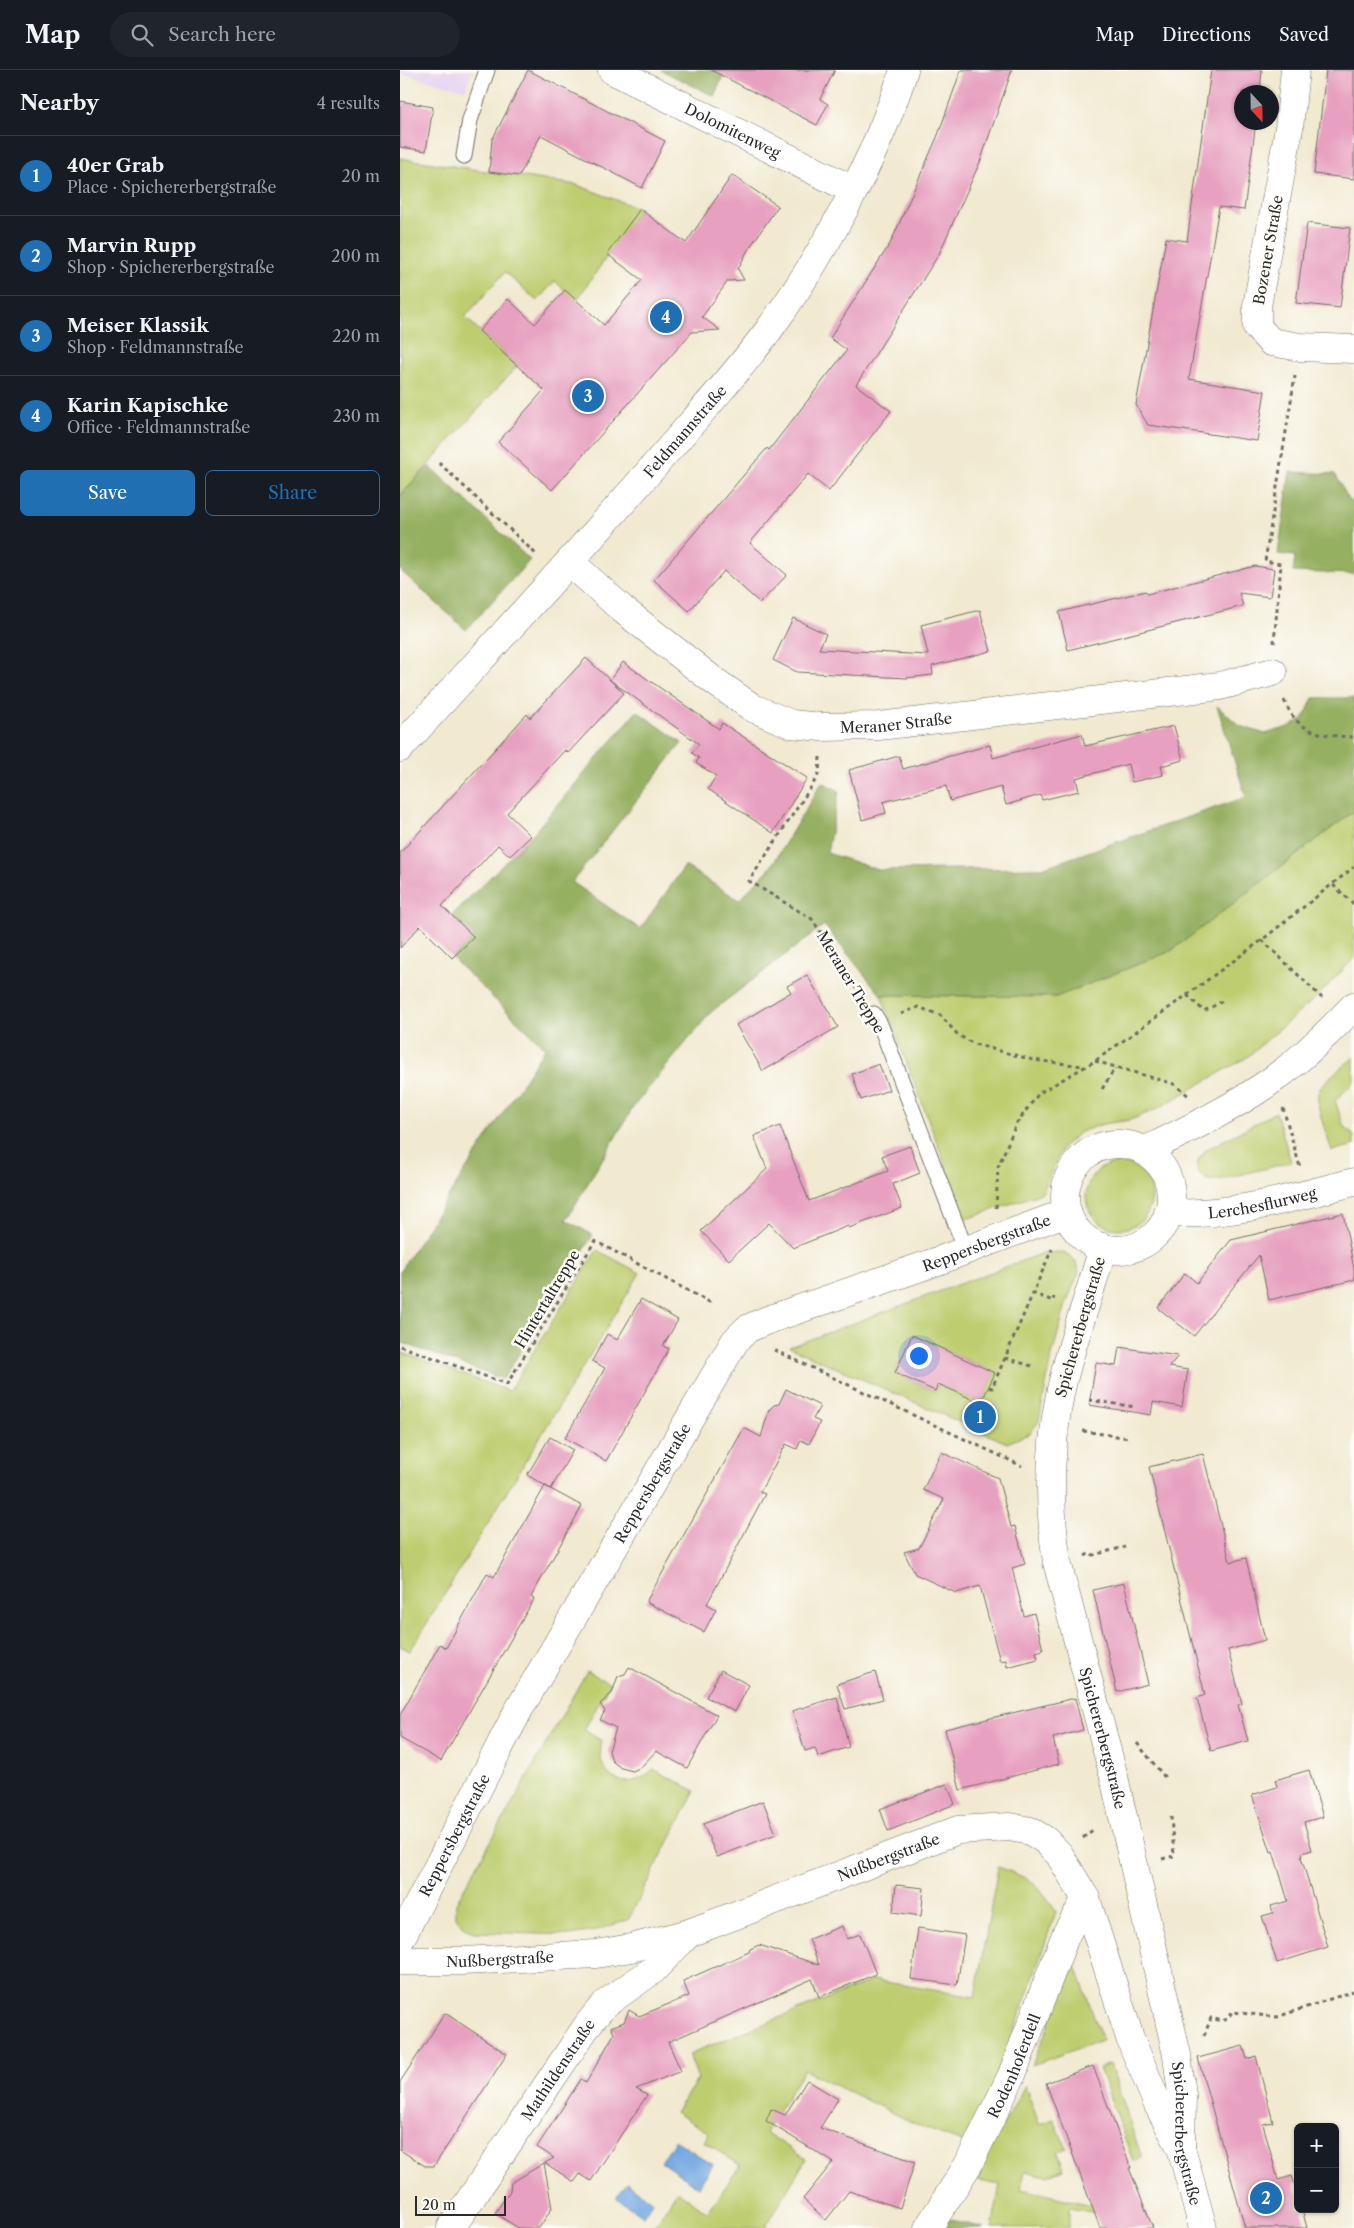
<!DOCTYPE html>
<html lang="en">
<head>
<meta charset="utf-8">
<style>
  body { margin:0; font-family:"Libre Caslon Text",serif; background:#20242c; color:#f1f3f6 }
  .controls { position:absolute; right:15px; bottom:15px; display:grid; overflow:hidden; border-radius:8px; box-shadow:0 1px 4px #0004 }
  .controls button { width:45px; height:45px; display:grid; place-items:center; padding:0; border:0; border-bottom:1px solid #363941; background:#171b24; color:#f1f3f6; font:25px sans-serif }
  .compass { position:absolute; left:834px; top:15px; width:45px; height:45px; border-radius:50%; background:#171b24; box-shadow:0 1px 4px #0004; rotate:158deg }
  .scale { position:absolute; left:15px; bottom:12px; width:91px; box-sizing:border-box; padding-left:5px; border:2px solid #2b2b2b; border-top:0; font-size:14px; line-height:18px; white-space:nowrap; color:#2b2b2b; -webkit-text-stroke:4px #fdfcf7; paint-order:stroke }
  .you { position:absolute; left:518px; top:1285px; width:18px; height:18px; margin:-12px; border:4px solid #fff; border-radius:50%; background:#1a73e8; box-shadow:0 0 0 8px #1a73e833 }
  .badge { display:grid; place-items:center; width:32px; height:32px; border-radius:50%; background:#1f6fb2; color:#fff; font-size:16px; font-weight:700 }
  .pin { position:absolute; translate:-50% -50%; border:2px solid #fff; box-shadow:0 1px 5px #0006 }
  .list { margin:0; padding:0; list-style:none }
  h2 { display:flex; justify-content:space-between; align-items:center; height:65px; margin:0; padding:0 20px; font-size:21px }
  h2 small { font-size:16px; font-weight:400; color:#9ea1a6 }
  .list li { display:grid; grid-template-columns:32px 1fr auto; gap:15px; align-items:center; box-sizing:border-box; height:80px; padding:0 20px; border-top:1px solid #363941 }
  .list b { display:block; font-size:19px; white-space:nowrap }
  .list p { margin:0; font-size:16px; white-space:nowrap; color:#9ea1a6 }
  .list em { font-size:16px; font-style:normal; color:#9ea1a6 }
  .actions { display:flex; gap:10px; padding:15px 20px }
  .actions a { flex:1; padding:11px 0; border:1px solid #1f6fb2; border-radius:8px; text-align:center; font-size:18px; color:#1f6fb2 }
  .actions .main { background:#1f6fb2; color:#fff }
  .icon { flex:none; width:28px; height:28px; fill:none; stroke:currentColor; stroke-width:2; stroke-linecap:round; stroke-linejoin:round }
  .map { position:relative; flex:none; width:954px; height:2158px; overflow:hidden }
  header { display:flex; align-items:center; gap:30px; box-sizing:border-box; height:70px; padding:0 25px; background:#171b24; border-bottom:1px solid #363941 }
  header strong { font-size:24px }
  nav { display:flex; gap:28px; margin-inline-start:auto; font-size:18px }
  .search { width:350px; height:45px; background:#20242c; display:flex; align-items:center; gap:12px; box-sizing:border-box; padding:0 18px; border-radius:28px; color:#9ea1a6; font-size:19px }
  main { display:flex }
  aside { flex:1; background:#171b24 }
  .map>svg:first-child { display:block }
  .built { fill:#e5d3f1 }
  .green { fill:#becd6f; stroke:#747c4d; fill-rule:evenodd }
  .forest { fill:#96b062; stroke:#606e46 }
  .water { fill:#75a9e2; stroke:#506a86 }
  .building { fill:#e7a0c0 }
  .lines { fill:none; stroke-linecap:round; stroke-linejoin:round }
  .service-casing { stroke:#706e65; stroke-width:17 }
  .minor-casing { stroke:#706e65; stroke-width:29 }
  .tertiary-casing { stroke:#706e65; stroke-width:29 }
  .path { stroke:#706e65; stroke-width:3; stroke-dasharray:4 4; stroke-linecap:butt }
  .service { stroke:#fff; stroke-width:15 }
  .minor { stroke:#fff; stroke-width:28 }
  .tertiary { stroke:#fff; stroke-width:28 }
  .labels { text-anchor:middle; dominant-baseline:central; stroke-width:5; stroke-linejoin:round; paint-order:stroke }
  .street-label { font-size:15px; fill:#2b2b2b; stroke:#fdfcf7 }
</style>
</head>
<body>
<header>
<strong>Map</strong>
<div class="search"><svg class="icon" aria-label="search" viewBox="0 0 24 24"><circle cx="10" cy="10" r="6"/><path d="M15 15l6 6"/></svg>Search here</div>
<nav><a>Map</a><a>Directions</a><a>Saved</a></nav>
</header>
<main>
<aside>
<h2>Nearby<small>4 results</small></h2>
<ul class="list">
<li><span class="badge">1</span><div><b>40er Grab</b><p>Place · Spichererbergstraße</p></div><em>20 m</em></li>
<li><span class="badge">2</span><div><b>Marvin Rupp</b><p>Shop · Spichererbergstraße</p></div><em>200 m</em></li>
<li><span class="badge">3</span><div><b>Meiser Klassik</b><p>Shop · Feldmannstraße</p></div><em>220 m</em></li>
<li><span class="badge">4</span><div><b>Karin Kapischke</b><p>Office · Feldmannstraße</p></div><em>230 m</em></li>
</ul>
<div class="actions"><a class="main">Save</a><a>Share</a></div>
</aside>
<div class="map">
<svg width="954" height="2158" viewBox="0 0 954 2158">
  <rect width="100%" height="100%" fill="#fdfcf7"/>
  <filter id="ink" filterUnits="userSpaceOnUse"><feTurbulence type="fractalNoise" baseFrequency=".02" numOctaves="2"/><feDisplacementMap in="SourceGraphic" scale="10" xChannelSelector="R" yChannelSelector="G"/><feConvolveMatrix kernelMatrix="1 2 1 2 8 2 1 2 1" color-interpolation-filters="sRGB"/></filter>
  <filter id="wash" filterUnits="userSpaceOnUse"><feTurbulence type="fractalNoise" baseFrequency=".0096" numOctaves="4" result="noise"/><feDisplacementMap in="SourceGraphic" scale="20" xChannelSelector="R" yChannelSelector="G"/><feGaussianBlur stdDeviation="1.12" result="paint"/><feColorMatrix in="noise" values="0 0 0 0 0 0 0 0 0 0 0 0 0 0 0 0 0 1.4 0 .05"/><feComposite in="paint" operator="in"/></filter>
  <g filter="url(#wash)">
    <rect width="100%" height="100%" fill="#f1e9d0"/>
    <path class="built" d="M0,0H73L65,20L0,3Z"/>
    <g class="green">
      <path d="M0,88L177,115L240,139L176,231L155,211L137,231L105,202L65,247L117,296L0,426Z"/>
      <path d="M954,741V888L919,925L846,988L755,1040L730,1050L703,1054L680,1062L662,1078L642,1123L566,1149L481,925L656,927L771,881Z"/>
      <path d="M954,987V1012L935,1031L943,1054L954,1066V1075L932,1081C928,1068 915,1036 918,1023C921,1012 945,995 954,987Z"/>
      <path d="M876,1042L891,1092L819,1110H806L797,1101L798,1090L806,1080Z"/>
      <circle cx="719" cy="1126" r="33"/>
      <path d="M197,1180L240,1203L10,1581L0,1576V1282L109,1321Z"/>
      <path d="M658,1182L670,1185L676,1193L679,1202L666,1234L651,1289L639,1351L629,1364L607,1373L389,1277L643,1183ZM512,1265L595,1303L581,1333L538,1314L535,1321L495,1303Z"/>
      <path d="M187,1601L210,1613L184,1660L202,1671C193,1707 228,1726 253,1699L295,1721L228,1850L191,1862L168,1865L74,1862L64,1858L56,1847V1833Z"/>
      <path d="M598,1797C629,1808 639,1813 656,1842L600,2001L565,2073L522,2057L404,2000L365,2062L406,2089L365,2158H253L277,2121L308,2143L340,2095L304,2072L309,2063L275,2042L298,2009L289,1984L473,1910L575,1927Z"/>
      <path d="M675,1893L702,1970L632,1995Z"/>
      <path d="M710,1994L742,2088L733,2091L699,1998Z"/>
      <path d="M625,2015L639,2054L654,2049L666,2078L658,2082L664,2099L647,2106L625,2101L621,2119L718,2141L717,2147L669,2138V2158H592L600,2115L574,2110Z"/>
    </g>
    <g class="forest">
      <path d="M261,0H326L314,26Z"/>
      <path d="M29,396L130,490L66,560L0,500V426Z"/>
      <path d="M890,402L935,404L949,430L954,433V504L893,502L895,486L878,484Z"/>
      <path d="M913,628H954V741L771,881L656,927L481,925L424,855L311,942L234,1036L166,1150L193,1165L103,1309L0,1272V1201L145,978L52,888L73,867L52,845L131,766L237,641L282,673L172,812L240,859L285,796L339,830L371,797L422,712L439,721L427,783L479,800L642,798L846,727L817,636L840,656L865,664L889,657L904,648Z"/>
      <path d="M547,2149L584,2158H540Z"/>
    </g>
    <g class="water">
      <path d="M275,2070L313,2095L298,2117L261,2092Z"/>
      <path d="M227,2113L253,2131L243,2146L216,2128Z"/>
    </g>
    <g id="blocks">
      <g class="building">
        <path d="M128,0L265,71L242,118L141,65L119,106L89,102L92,70Z"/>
        <path d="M311,0H435L420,29L428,34L417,55Z"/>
        <path d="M561,0H612L580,92L539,184L456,315L491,341L429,421L408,404L350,473L387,505L360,533L324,501L289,541L254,510L367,378L369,380L447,280L430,268L491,172L538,65Z"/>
        <path d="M811,0H862L860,22H842V52H856L844,140L819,137L789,309L865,321L857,371L748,355L736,335L766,168L787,171Z"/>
        <path d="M926,0H954V109L914,104Z"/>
        <path d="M0,31L33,37L26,81L0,77Z"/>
        <path d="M332,105L378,136L348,180L338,199L344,210L328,211L302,247L320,260L292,262L152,420L98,372L144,320L79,261L108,229L135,254L165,220L204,255L242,210L207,184L240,139L286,173Z"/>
        <path d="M907,153L950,158L940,238L896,233Z"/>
        <path d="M855,496L874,499L870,527L839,523L843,536L668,580L659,542L746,521L747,524Z"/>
        <path d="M580,540L591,581L532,596L533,605L506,608L397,602L373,590L393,548L426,564L419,579L528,585L521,555Z"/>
        <path d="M186,588L224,623L168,683L165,680L107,743L131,766L110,786L98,775L42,836L74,867L52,888L20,856L0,878V783L127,644L130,648Z"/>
        <path d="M223,592L319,659L322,653L407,708L373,763L308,719L316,706L296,693L299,688L292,683L299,674L210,610Z"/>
        <path d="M774,656L783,690L761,696L763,705L732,712L728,694L676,708L679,721L642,730L640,725L606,735L601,717L550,731L546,716L483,732L486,743L462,750L449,700L499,686L503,699L590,675L593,688L682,664L685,676Z"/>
        <path d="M407,905L438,957L363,1001L336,955L391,922L387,916Z"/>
        <path d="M479,994L489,1020L461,1030L452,1004Z"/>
        <path d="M380,1056L409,1131L488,1101L482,1086L510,1076L520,1103L493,1114L502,1138L449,1158L448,1156L393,1178L369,1153L329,1190L301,1161L367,1099L354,1066Z"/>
        <path d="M943,1143L954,1199V1210L869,1230L859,1185L794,1266L758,1238L785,1203L797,1213L831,1170Z"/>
        <path d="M241,1229L278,1250L263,1276L269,1279L206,1391L165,1368L205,1298L192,1291L207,1264L217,1270Z"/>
        <path d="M512,1265L595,1303L581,1333L538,1314L535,1321L495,1303Z"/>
        <path d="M719,1277L778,1286L769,1297L788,1300L782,1337L753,1332L751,1345L689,1335L696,1293L716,1296Z"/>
        <path d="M386,1319L420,1336L413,1349L420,1352L409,1374L401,1370L397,1379L386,1374L360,1422L365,1424L307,1534L316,1539L304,1562L246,1532L344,1358L361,1367L369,1340L374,1335L379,1334Z"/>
        <path d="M150,1367L173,1380L151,1419L127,1405Z"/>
        <path d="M541,1382L598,1408L611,1457L615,1456L625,1494L612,1498L624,1546L634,1543L643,1580L636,1582L638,1589L607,1597L606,1590L600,1591L580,1516L556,1523L515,1504L504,1482L519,1478L544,1429L523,1420Z"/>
        <path d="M803,1384L830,1492L846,1488L865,1570L828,1580L842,1634L838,1635L848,1671L811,1681L797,1628L805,1625L749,1397Z"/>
        <path d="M145,1416L182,1436L131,1527L134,1529L41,1691L0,1668V1645L40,1574L46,1578L87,1503L94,1507Z"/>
        <path d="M724,1513L748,1614L717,1622L693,1520Z"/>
        <path d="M229,1597L317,1645L287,1698L256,1681L241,1697L233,1701L221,1698L212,1691L209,1681L216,1658L200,1650L205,1641L200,1634L212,1623L218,1606L225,1604Z"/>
        <path d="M321,1600L349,1615L335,1642L306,1627Z"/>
        <path d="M475,1602L483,1629L445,1639L437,1614Z"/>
        <path d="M437,1627L449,1677L418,1687L415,1678L405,1681L392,1641Z"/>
        <path d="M675,1628L683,1660L653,1668L659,1694L560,1720L545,1659Z"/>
        <path d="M909,1700L923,1747L904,1752L912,1780L902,1783L903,1786L901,1787L928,1877L877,1893L862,1846L873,1843L871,1836L888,1831L873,1781L871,1782L852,1725L877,1717L875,1710Z"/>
        <path d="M547,1714L555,1734L488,1761L480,1739Z"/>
        <path d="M363,1731L376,1764L317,1787L303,1754Z"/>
        <path d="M496,1815L524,1818L521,1846L493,1842Z"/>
        <path d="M442,1856L447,1869L460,1864L476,1904L419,1927L412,1909L268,1972L281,2001L236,2019L247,2025L191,2111L180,2104L174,2112L145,2093L154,2088L137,2077L181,2009L186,2013L214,1964L211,1957L224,1952L229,1940L239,1946L289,1926L283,1911L349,1882L350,1879L359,1875L419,1895L409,1869Z"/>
        <path d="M518,1858L565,1865L557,1915L511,1909Z"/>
        <path d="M45,1943L107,1984L34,2096H25L0,2080V2012Z"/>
        <path d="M843,1976L847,1989L856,1986L873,2052L863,2054L878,2110L892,2106L898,2125V2139H902L907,2158H845L798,1988Z"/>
        <path d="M693,1996L731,2098H729L753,2158H700L646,2013Z"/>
        <path d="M407,2010L438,2029L420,2058L515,2092L500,2138L449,2121L426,2150L403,2129L433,2092L366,2051L371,2039L385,2045Z"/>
        <path d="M144,2093L152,2138L139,2158H118L95,2143L110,2121L111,2113Z"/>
      </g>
    </g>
  </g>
  <g filter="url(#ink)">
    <use href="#blocks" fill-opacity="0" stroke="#706e65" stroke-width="1"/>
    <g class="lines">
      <g class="service-casing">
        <g id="service">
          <path d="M64,86L70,50L87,0"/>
          <path d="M474,944L480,954L566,1181"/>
        </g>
      </g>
      <g class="minor-casing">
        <g id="minor">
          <path id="s1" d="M212,0L453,120"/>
          <path d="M895,0L889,58L857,236V257L871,272L900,277L954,279"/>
          <path id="s2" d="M170,492L222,539L314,611L353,638L391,654L421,657L479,656L820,616L873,602"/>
          <path id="s3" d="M703,1177C690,1226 670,1275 660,1324C649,1380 648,1435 657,1492L714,1707L777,1985L782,2025L781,2078L803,2158"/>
          <path id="s4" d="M0,1870L118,1641L335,1271L347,1259L365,1251L538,1191L667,1142"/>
          <path id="s5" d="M0,1891H62L196,1884L231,1878L289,1863L558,1760L610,1757L630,1761L645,1770L659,1784L686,1829L730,1968L758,2035L781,2078"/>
          <path id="s6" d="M51,2158L189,1953L205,1934L253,1900L288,1864"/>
          <path id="s7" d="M528,2158L568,2095L611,2007L666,1864L686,1829"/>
        </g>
      </g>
      <g class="tertiary-casing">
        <g id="tertiary">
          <path id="s8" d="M0,678C85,584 172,491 255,395C293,351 333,308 368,261C424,184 475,91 504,0"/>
          <circle cx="718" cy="1127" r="53"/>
          <path d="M744,1081C789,1059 835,1037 875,1008C904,987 930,961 954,936"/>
          <path id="s9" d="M768,1143C831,1147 894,1127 954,1112"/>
        </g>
      </g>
      <g class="path">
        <path d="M39,393L137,485"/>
        <path d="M874,573L881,494L865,491L895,306"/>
        <path d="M884,630C898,664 920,665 954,667"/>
        <path d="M420,687L419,703L413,714L349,811L412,849L461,925"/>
        <path d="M933,815L954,834"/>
        <path d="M862,870L922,928"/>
        <path d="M787,925L804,941L823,931"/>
        <path d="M501,944L518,937L540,945L558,965L574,974L633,990L683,996"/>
        <path d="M695,991L774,1014L789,1026"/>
        <path d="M702,1019L715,998"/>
        <path d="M883,1038L900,1097"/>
        <path d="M596,1138L598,1097L616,1054L639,1023L695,991L787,925L862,870L954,797"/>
        <path d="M632,1223L653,1231L654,1227"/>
        <path d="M0,1276L107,1314L195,1171L313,1234"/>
        <path d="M374,1280L622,1396"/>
        <path d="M605,1288L635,1297"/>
        <path d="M589,1317L592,1318L652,1179"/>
        <path d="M689,1330L736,1337"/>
        <path d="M683,1361L729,1368"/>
        <path d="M685,1486L690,1483L693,1485L725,1477"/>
        <path d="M737,1673L767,1710"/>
        <path d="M683,1768L695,1758"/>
        <path d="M762,1789L774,1786L771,1747"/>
        <path d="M804,1966L811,1948L822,1951L827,1949L832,1942L877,1947L954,1921"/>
      </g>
      <use href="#service" class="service"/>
      <use href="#minor" class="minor"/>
      <use href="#tertiary" class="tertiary"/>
    </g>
  </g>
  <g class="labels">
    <g class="street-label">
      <text stroke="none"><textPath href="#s1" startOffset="135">Dolomitenweg</textPath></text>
      <text transform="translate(868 180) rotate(-80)">Bozener Straße</text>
      <text stroke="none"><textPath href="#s8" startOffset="426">Feldmannstraße</textPath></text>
      <text stroke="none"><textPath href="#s2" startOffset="381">Meraner Straße</textPath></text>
      <text transform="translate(451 912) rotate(59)">Meraner Treppe</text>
      <text stroke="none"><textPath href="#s9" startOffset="95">Lerchesflurweg</textPath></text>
      <text stroke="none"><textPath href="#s4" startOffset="958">Reppersbergstraße</textPath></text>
      <text transform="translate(147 1229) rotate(-59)">Hintertaltreppe</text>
      <text transform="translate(680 1257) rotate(-74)">Spichererbergstraße</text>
      <text stroke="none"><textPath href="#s4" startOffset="522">Reppersbergstraße</textPath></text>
      <text stroke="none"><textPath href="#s3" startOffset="504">Spichererbergstraße</textPath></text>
      <text stroke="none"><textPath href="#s4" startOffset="118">Reppersbergstraße</textPath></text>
      <text stroke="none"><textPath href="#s5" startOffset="505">Nußbergstraße</textPath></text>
      <text stroke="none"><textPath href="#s5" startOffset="100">Nußbergstraße</textPath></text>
      <text stroke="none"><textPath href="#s7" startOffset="184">Rodenhoferdell</textPath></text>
      <text stroke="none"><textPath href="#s6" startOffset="191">Mathildenstraße</textPath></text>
      <text stroke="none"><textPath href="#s3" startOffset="909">Spichererbergstraße</textPath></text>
    </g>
  </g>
</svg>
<div class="controls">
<button>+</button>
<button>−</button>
</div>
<svg class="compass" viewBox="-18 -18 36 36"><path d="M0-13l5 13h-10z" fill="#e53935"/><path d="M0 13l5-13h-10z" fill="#9ea1a6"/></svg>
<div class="scale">20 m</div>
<div class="you"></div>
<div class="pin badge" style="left:580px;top:1347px">1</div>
<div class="pin badge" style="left:866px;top:2128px">2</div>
<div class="pin badge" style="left:188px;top:326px">3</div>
<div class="pin badge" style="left:266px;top:247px">4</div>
</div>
</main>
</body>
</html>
